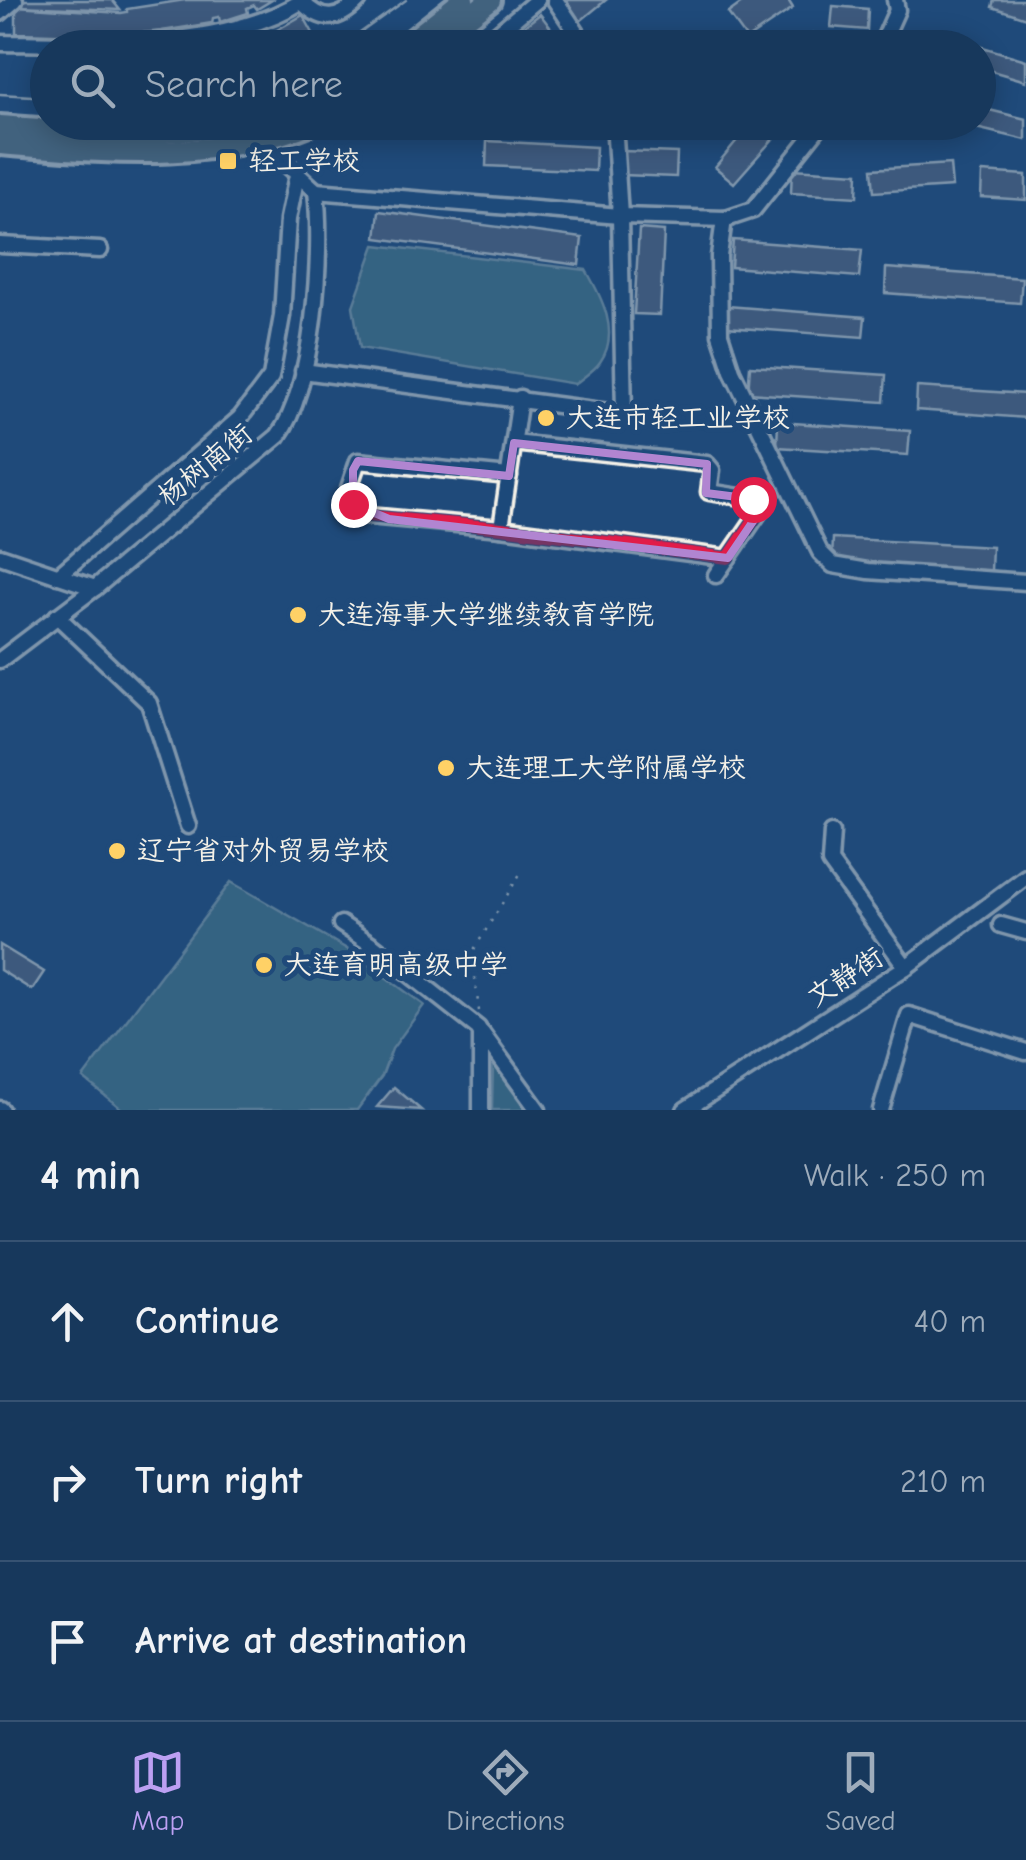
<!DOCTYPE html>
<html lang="en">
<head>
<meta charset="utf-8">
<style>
  body { margin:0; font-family:"Comic Neue","LXGW WenKai TC",sans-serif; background:#244365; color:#f1f3f6 }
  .stop { position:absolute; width:30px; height:30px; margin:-22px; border:8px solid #e11d48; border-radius:50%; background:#fff }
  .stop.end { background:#e11d48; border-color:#fff; box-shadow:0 2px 10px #0008 }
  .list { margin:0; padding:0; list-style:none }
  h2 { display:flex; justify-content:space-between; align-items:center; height:130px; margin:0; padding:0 40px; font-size:42px }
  h2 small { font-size:32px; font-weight:400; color:#9eacbb }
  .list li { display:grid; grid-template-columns:65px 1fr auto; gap:30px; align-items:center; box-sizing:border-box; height:160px; padding:0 40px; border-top:2px solid #365272 }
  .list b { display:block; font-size:38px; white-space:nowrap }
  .list em { font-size:32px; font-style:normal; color:#9eacbb }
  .icon { flex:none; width:55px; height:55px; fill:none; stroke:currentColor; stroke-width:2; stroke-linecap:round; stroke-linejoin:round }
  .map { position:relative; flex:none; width:1026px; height:1110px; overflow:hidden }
  .search { position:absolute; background:#17385c; box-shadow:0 5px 25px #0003; left:30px; right:30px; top:30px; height:110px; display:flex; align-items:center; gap:25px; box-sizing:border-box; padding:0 35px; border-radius:55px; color:#9eacbb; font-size:38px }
  .sheet { height:610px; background:#17385c }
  nav { display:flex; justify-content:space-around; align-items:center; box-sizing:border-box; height:140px; border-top:2px solid #365272; background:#17385c; font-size:28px; color:#9eacbb }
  nav a { display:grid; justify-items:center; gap:5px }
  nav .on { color:#bca0f2 }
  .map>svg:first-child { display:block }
  .green { fill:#4f808c; stroke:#a2b8ba; stroke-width:2.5 }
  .building { fill:#626c82; stroke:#f4f1e8; stroke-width:2.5 }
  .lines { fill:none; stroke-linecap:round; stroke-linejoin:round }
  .minor-casing { stroke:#f4f1e8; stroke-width:21 }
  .highway-casing { stroke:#f4f1e8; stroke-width:28 }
  .path { stroke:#f4f1e8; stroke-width:2.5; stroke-dasharray:2.5 8; stroke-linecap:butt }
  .minor { stroke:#1f4a7a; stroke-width:14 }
  .highway { stroke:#6c7e84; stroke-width:20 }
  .tram { stroke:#f4f1e8; stroke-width:2.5 }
  .route { stroke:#e11d48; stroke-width:12 }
  .marked { fill:none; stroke:#b185d1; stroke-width:8; stroke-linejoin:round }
  .poi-dot { fill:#ffd166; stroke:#1f4a7a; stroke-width:4 }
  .labels { text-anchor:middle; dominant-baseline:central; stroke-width:10; stroke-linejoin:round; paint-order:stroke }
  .poi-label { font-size:28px; fill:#f4f1e8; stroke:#1f4a7a; text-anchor:start }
  .street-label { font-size:28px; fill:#f4f1e8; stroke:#1f4a7a }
</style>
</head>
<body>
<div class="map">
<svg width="1026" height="1110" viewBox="0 0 1026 1110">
  <rect width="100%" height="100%" fill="#1f4a7a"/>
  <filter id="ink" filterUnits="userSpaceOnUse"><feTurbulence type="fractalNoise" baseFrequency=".01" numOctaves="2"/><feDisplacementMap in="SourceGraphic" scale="20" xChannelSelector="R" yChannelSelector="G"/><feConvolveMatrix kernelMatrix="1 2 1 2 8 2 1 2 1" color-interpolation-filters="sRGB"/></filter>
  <g filter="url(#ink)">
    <g class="green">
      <path d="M375,245L586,270C601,296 621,333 600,362C595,370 583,377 575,384L360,348L353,306Z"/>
      <path d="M231,882L347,949L424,1005L392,1049L382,1076L357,1110H123L83,1078Z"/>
      <path d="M493,1063H497L534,1110H492Z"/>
    </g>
    <g class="building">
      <path d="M22,0H112L120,10L16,6Z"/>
      <path d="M185,0H272L257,9L254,5L247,8L248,13L220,22L219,17L213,18L212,23L131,36L129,32H121V36L16,33V6L121,13L127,12V9Z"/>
      <path d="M563,0H606L578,23Z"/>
      <path d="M746,0H788L793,8L747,39L728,13Z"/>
      <path d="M994,0H1026V18L992,7Z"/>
      <path d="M833,6L868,9L867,30L831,27Z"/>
      <path d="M540,14L557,36L542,48H496Z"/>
      <path d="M303,15L314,35L290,48H277L270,34Z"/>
      <path d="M813,33L825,48H789Z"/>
      <path d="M892,38L946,41V48H891Z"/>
      <path d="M976,45L1026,60V81L978,67V48Z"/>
      <path d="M981,108L1026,119V140L976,128Z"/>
      <path d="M752,122H788L734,183L715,167Z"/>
      <path d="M487,141L596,147L595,171L486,166Z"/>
      <path d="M623,151L677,153L676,177L622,175Z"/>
      <path d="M950,164L952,187L874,192L872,169Z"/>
      <path d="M792,169L858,173L857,197L791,193Z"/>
      <path d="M982,172L1026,175V200L981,197Z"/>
      <path d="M379,211L582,238L579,265L376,238Z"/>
      <path d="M639,229L664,231L660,315L634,314Z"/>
      <path d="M733,240L862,250L859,277L731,267Z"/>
      <path d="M886,268L1022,278L1020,303L885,293Z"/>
      <path d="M727,306L865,317L863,337L726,327Z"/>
      <path d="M750,366L886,375L884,402L748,393Z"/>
      <path d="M917,387L1026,394V418L916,410Z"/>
      <path d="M778,422L910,431L908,455L777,447Z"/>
      <path d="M833,538L992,547L991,571L832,561Z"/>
      <path d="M0,945L44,972L32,990L0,970Z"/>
      <path d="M394,1087L421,1110L377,1107Z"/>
    </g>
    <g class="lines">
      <g class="minor-casing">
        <g id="minor">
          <path d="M555,0L587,48"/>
          <path d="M302,2C322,23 339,21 359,0"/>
          <path d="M0,13L15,0"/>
          <path d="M0,43C92,44 224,51 304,0"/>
          <path d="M480,48L537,0"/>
          <path d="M880,48L897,10L895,0"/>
          <path d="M316,191L620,216L726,219L753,210L823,122"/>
          <path d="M724,219L719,256L720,334L732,371L820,552L833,565L868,571L1026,582"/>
          <path d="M0,245L100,250"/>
          <path d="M303,371L624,414L620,216L614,122"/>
          <path d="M514,443L707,464L712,470L709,492L753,499L762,508L716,575"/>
          <path d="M509,476L358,461L349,488L353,504L368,516L501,528L728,558"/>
          <path d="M501,528L520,398"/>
          <path d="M0,556L95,588"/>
          <path d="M58,576L240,418L271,377L282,316L288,219L296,180"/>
          <path d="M57,616L149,703L188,826"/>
          <path d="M0,660L95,588L278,436C314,387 323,252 316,191L260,140"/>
          <path d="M832,832L830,862L906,967"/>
          <path d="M341,924L374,946L478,1028L481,1033V1110"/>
          <path d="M1001,925L1026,932"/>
          <path d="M482,1033L538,1110"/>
          <path d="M0,1109L1,1110"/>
          <path d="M685,1110L906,967L1026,877"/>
          <path d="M881,1110L909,1015L1026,1052"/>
        </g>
      </g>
      <g class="highway-casing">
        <g id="highway">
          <path d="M403,48L463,0"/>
          <path d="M429,48L490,0"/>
          <path d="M0,126C81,132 161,140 241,122"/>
          <path d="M0,144C106,152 213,164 314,122"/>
        </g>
      </g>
      <path class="path" d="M479,1011L472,953L523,869"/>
      <use href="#minor" class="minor"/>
      <use href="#highway" class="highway"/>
      <g class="tram">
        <path d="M339,48L406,0"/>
        <path d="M0,94L48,97"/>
      </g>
    </g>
  </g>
  <g class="lines" filter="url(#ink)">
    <path class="route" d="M353,504L368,516L501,528L728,558L762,508L753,499"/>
  </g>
  <path d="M0 0H1026V1110H0ZM514,443L707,464L706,493L753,499L762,508L728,558L389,519L353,504V470L358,461L509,476Z" fill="#1f4a7a" fill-opacity=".55" fill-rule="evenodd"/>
  <path class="marked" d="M514,443L707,464L706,493L753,499L762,508L728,558L389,519L353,504V470L358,461L509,476Z"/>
  <g class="poi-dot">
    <rect x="218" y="151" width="20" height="20" rx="5"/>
    <circle cx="546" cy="418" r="10"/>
    <circle cx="298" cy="615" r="10"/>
    <circle cx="446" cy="768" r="10"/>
    <circle cx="117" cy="851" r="10"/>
    <circle cx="264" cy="965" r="10"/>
  </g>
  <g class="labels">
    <g class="poi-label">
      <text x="248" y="161">轻工学校</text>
      <text x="566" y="418">大连市轻工业学校</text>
      <text x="318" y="615">大连海事大学继续教育学院</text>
      <text x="466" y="768">大连理工大学附属学校</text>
      <text x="137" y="851">辽宁省对外贸易学校</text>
      <text x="284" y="965">大连育明高级中学</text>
    </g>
    <g class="street-label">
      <text transform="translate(205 465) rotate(-39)">杨树南街</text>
      <text transform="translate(845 977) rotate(-33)">文静街</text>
    </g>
  </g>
</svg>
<div class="stop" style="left:753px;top:499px"></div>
<div class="stop end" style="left:353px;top:504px"></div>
<div class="search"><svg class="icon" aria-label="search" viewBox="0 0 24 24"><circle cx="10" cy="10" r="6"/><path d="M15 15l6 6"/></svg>Search here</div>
</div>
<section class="sheet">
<h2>4 min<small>Walk · 250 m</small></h2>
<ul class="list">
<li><svg class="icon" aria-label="ahead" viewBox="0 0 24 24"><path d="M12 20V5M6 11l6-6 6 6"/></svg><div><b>Continue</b></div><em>40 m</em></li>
<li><svg class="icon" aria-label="right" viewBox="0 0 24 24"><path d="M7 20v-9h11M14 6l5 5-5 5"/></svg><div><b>Turn right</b></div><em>210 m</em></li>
<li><svg class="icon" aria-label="arrive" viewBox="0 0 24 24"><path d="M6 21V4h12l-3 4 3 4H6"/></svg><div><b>Arrive at destination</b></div></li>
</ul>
</section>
<nav>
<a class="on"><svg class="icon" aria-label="map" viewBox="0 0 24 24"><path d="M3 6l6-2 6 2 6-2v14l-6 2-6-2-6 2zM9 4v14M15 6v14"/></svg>Map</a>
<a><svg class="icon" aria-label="directions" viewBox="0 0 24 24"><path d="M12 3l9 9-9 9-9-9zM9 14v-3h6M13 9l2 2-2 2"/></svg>Directions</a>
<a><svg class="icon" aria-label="saved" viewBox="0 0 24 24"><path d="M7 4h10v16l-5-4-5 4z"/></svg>Saved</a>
</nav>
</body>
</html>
